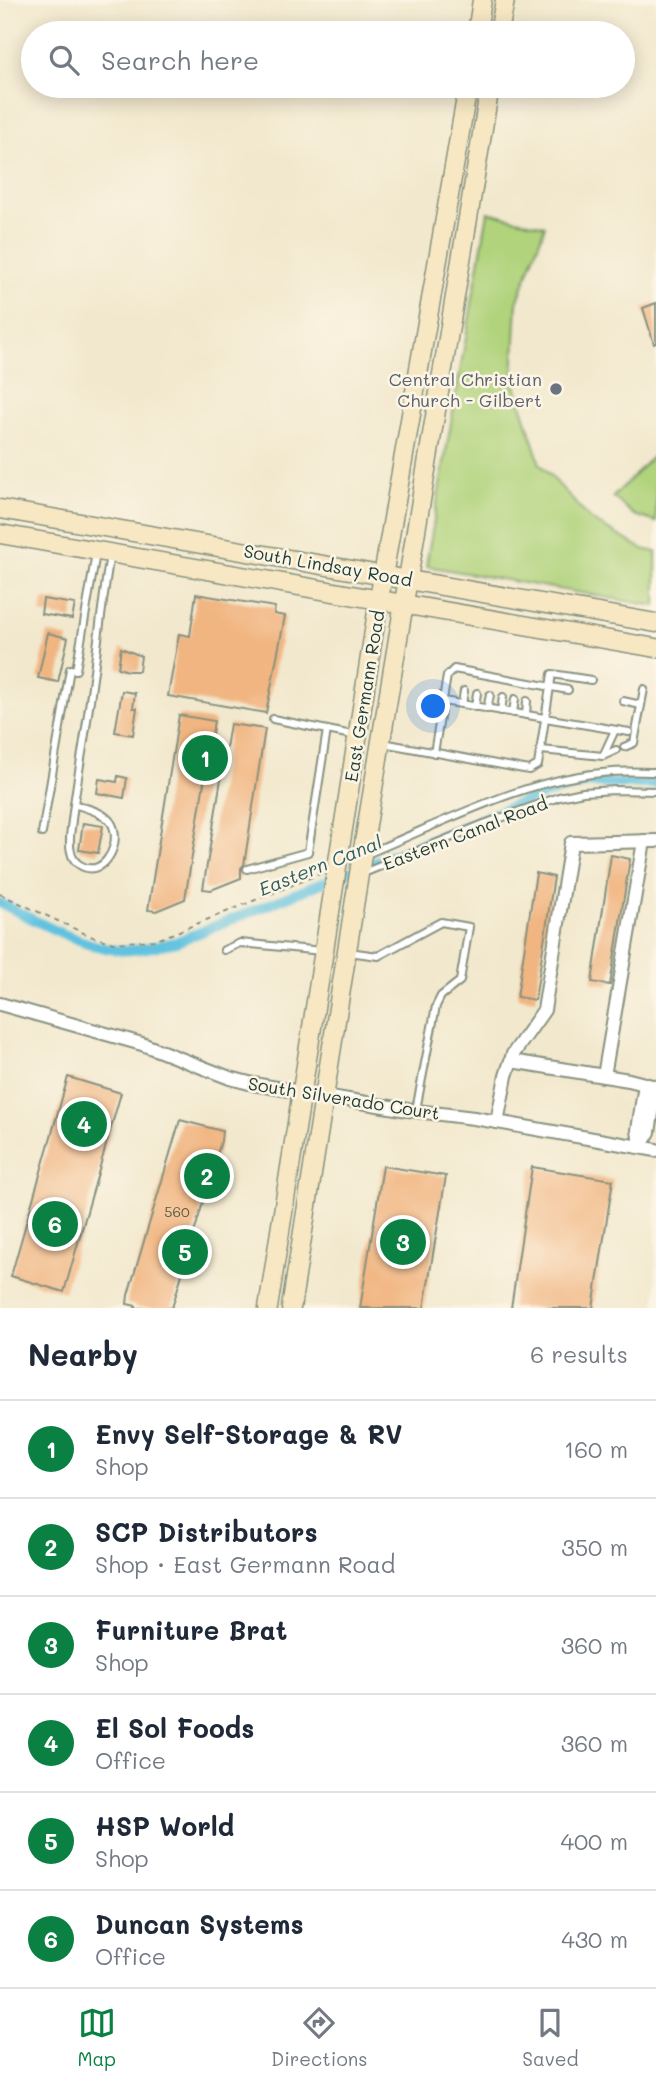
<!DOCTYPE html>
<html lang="en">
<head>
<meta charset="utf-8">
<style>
  body { margin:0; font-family:Mali,sans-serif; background:#f6f6f7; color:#1f2937 }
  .you { position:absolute; left:434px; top:707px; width:24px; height:24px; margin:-18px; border:5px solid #fff; border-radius:50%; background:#1a73e8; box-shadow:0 0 0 10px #1a73e833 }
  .badge { display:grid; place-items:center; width:46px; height:46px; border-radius:50%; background:#0b8043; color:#fff; font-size:23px; font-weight:700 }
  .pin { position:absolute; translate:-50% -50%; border:4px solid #fff; box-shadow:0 2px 7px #0006 }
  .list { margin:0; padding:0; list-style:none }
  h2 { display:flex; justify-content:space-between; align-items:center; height:91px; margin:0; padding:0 28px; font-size:30px }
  h2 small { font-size:23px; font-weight:400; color:#747a83 }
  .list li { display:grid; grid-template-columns:46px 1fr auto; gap:21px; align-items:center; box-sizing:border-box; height:98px; padding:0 28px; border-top:2px solid #e0e1e3 }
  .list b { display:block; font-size:26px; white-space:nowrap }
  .list p { margin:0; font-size:23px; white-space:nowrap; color:#747a83 }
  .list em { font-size:23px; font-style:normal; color:#747a83 }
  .icon { flex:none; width:38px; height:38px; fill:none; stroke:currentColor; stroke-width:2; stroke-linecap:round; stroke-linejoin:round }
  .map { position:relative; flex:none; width:656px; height:1308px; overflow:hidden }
  .search { position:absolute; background:#fff; box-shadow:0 4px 18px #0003; left:21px; right:21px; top:21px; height:77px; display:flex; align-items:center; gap:18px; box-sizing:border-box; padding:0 24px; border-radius:38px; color:#747a83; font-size:26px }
  .sheet { height:679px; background:#fff }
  nav { display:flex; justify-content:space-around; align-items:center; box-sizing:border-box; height:98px; border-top:2px solid #e0e1e3; background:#fff; font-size:19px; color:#747a83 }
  nav a { display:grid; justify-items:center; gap:4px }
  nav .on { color:#0b8043 }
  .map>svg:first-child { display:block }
  .green { fill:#b0d37c; stroke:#688858; stroke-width:2 }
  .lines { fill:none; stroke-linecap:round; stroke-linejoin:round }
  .canal { stroke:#61c2df; stroke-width:10 }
  .building { fill:#f1b581 }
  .service-casing { stroke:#889280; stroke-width:10 }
  .minor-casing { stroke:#889280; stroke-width:16 }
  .secondary-casing { stroke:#889280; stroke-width:21 }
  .path { stroke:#889280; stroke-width:2; stroke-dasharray:5 5; stroke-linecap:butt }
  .service { stroke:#fff; stroke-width:6 }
  .minor { stroke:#fff; stroke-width:12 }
  .secondary { stroke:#f7e8c3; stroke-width:18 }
  .worship-dot { fill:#6b7280; stroke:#fcf5e5; stroke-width:2.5 }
  .labels { text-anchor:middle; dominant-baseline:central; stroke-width:5; stroke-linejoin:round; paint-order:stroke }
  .number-label { font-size:14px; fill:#545b47 }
  .worship-label { font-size:18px; fill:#5b616d; stroke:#fcf5e5; text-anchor:end }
  .street-label { font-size:18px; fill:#1f3d34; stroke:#fcf5e5 }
  .water-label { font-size:19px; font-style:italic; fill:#305e5f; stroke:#fcf5e5 }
</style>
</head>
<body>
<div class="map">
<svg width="656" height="1308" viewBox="0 0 656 1308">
  <rect width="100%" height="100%" fill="#fcf5e5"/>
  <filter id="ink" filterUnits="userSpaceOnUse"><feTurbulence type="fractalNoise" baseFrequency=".0143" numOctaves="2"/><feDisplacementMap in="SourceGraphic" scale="14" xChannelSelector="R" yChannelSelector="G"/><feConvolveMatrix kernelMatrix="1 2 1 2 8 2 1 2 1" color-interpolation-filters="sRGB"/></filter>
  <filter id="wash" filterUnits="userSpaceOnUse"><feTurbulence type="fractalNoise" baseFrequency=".00686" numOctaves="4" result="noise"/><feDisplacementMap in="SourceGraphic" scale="28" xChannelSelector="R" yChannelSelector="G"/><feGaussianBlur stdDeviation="1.57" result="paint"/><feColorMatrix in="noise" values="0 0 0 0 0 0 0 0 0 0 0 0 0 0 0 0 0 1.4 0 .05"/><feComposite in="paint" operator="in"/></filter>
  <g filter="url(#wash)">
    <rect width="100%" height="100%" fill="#f2e8cd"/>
    <g class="green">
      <path d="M488,212L545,226L517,303L513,378L540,464L591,520L643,549L656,552V606L426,566Z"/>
      <path d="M656,453V522L634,515L613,497Z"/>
    </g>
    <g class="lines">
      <path class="canal" d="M0,903C37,921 76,944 116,950C135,952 157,946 176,942L535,797L588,783L656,784"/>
    </g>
    <g id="blocks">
      <g class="building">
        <path d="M656,303V343L654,344L643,308Z"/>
        <path d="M196,594L275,607L274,614L285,616L266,713L168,696L179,634L190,636Z"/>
        <path d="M43,599L75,604L72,619L41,614Z"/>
        <path d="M48,633L68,638L58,682L38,678Z"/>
        <path d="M121,648L141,656L139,671H128L118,668Z"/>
        <path d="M122,691L135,693L133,708H137L133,735L115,732Z"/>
        <path d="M179,715L214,721L185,899L156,911L148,910Z"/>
        <path d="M230,724L265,729L244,865L241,868V878L211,890L203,889Z"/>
        <path d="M118,776L127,778L124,798L97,793L99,779L117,782Z"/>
        <path d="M83,823L103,826L98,853L79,850Z"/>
        <path d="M611,855L630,859L610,985L592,982Z"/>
        <path d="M536,873L554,877L535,1000L517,997Z"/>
        <path d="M68,1077L121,1093L64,1292L11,1276Z"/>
        <path d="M180,1120L222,1131L221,1141L172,1308H135L136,1306L127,1304L128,1295Z"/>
        <path d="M383,1166L446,1176L424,1308H360Z"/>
        <path d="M532,1167L613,1180L593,1308H511Z"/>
      </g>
    </g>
  </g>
  <g filter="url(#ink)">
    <use href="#blocks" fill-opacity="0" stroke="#889280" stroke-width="2"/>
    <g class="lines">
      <g class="service-casing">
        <g id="service">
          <path d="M443,701L629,732"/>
          <path d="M623,701L641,705"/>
          <path d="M462,704L464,691"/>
          <path d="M475,707L477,693"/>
          <path d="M487,709L490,695"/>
          <path d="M501,711L503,697"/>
          <path d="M513,713L515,699"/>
          <path d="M526,715L527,701"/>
          <path d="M273,719L357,736"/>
          <path d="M383,743L529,770L538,765L552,674L591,680"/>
          <path d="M624,747L634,743L644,689"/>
          <path d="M541,750L603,756L616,750"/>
          <path d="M434,753L447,676L454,669L568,690"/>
          <path d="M603,756L615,730"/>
          <path d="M74,804C85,808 100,811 108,819C122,832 113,863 95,868C84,870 73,863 71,852C68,842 71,830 72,820C76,785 83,750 88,714C96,661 101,608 110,555"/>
          <path d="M42,833L70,669L76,670L96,553"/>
          <path d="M364,855C443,823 526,777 613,772C627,771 642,772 656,772"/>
          <path d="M247,869L308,852L327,730"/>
          <path d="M361,874L484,824L559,797L583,792L615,790L656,791"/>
          <path d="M224,950L240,943L322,951"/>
          <path d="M349,952L378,956L441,922L469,927L460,981L441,996L436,1006L416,1110"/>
        </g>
      </g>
      <g class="minor-casing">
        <g id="minor">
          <path d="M0,1004L142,1044L230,1078L253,1084L408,1110L474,1118L656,1150"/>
          <path d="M511,1061L629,1080L656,1087"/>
          <path d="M604,1076L644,841"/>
          <path d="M497,1122L506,1076L513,1054L544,1010L571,843L656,841"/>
          <path d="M640,1146L638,1130L645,1084"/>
          <path d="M640,1146L649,1132L656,1089"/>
        </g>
      </g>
      <g class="secondary-casing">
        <g id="secondary">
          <path d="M477,33L482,0"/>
          <path d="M499,33L505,0"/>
          <path d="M0,509L656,623"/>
          <path d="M0,534L656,648"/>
          <path d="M268,1308L379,599L468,86"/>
          <path d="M291,1308L362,855L490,86"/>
        </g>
      </g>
      <path class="path" d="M0,894L90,936L113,943L157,940L322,873"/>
      <use href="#service" class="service"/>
      <use href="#minor" class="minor"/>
      <use href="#secondary" class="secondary"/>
    </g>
  </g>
  <circle class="worship-dot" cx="556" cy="389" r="7"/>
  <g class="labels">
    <g class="number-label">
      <text x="177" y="1211">560</text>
    </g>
    <g class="worship-label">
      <text x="542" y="379">Central Christian<tspan x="542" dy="21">Church - Gilbert</tspan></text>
    </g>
    <g class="street-label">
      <text transform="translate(328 565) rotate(10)">South Lindsay Road</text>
      <text transform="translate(364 696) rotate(-81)">East Germann Road</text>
      <text transform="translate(465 833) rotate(-21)">Eastern Canal Road</text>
      <text transform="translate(344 1098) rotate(9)">South Silverado Court</text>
    </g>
    <g class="water-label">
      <text transform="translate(320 865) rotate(-22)">Eastern Canal</text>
    </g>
  </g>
</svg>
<div class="you"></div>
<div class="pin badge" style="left:205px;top:758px">1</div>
<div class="pin badge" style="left:207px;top:1176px">2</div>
<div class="pin badge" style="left:403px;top:1242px">3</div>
<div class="pin badge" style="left:84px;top:1124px">4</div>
<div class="pin badge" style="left:185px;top:1252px">5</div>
<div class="pin badge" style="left:55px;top:1224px">6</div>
<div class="search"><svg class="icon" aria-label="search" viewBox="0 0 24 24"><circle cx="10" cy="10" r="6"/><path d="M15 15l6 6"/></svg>Search here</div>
</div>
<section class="sheet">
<h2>Nearby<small>6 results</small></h2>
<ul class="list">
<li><span class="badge">1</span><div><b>Envy Self-Storage &amp; RV</b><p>Shop</p></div><em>160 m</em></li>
<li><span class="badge">2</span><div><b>SCP Distributors</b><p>Shop · East Germann Road</p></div><em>350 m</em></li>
<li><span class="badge">3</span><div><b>Furniture Brat</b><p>Shop</p></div><em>360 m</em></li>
<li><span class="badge">4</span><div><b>El Sol Foods</b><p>Office</p></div><em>360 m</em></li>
<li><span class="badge">5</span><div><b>HSP World</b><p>Shop</p></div><em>400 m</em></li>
<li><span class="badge">6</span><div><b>Duncan Systems</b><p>Office</p></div><em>430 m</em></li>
</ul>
</section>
<nav>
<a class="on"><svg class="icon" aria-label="map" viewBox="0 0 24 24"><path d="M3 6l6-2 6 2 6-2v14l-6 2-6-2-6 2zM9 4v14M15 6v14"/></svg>Map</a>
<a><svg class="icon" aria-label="directions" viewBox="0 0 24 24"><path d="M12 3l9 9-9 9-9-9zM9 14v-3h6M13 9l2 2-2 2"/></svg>Directions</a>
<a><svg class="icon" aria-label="saved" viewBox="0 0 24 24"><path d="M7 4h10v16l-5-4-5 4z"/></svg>Saved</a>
</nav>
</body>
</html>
